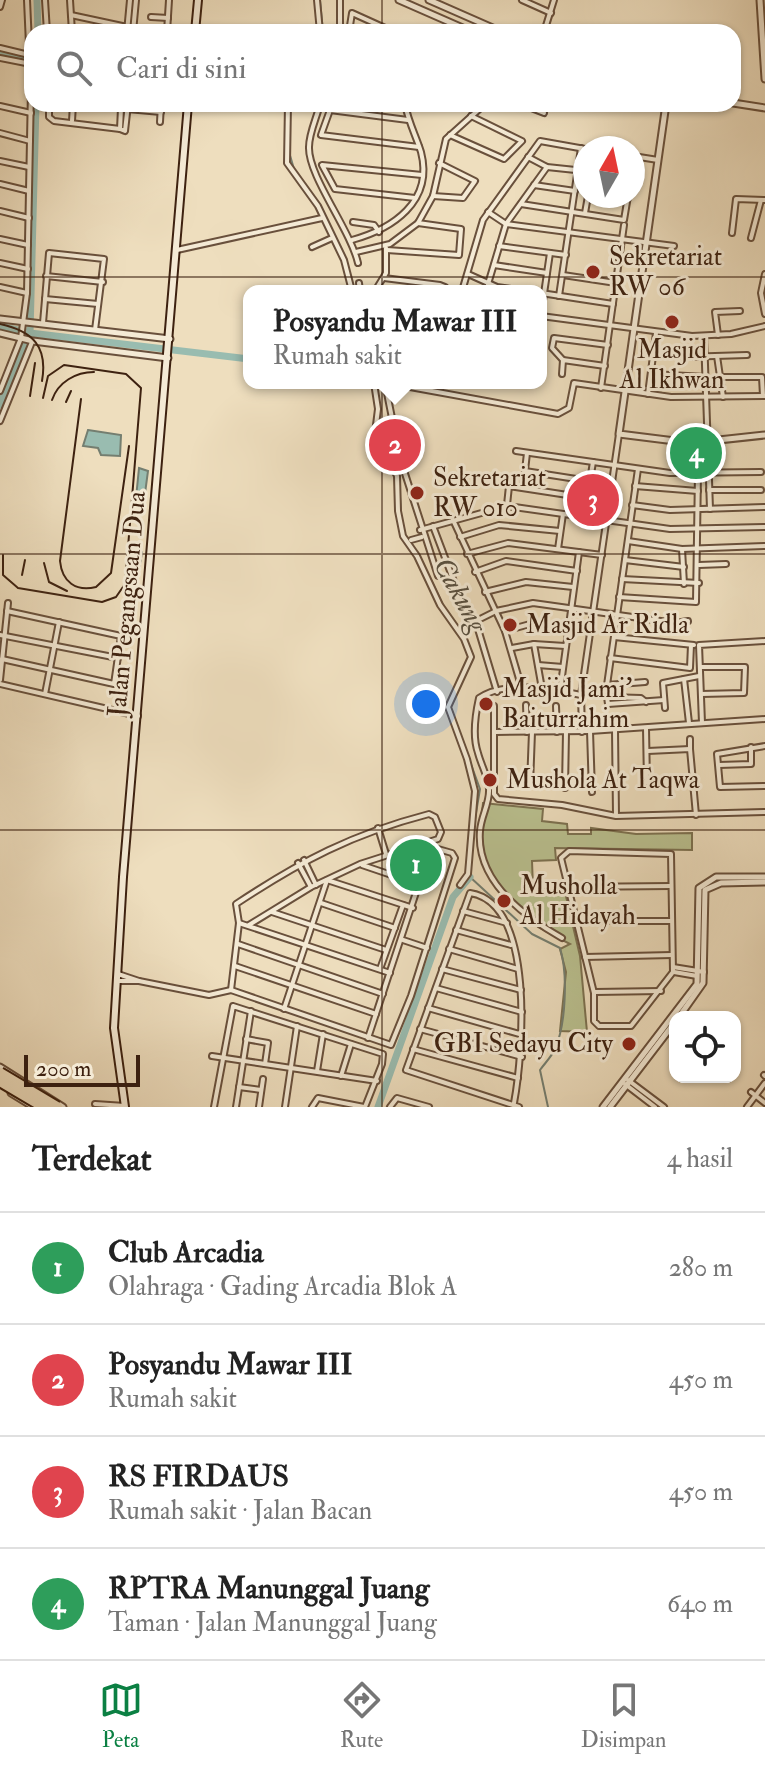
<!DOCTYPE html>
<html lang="id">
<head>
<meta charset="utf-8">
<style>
  body { margin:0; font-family:"IM FELL Double Pica",serif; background:#f2f2f2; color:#222 }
  .controls { position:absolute; right:24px; bottom:24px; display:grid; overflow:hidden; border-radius:16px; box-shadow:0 2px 6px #0004 }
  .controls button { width:72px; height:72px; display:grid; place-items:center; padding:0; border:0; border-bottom:2px solid #e0e0e0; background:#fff; color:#222; font:40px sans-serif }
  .compass { position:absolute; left:573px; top:136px; width:72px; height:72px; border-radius:50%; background:#fff; box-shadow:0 2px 6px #0004; rotate:9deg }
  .scale { position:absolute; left:24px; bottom:20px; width:116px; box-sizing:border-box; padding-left:8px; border:4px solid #3d2110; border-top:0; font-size:22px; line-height:28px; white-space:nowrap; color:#3d2110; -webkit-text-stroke:6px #f4ead5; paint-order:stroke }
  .you { position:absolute; left:426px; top:704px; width:28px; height:28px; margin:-20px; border:6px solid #fff; border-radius:50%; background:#1a73e8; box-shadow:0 0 0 12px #1a73e833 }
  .badge { display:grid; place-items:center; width:52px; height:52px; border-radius:50%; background:#0b8043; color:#fff; font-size:26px; font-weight:700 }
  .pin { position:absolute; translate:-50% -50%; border:4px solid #fff; box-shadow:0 2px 8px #0006 }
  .popup { position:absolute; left:243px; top:285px; width:304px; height:104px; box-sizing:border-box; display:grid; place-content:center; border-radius:16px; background:#fff; filter:drop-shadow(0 2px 6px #0005); font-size:26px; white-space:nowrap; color:#767676 }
  .popup b { font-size:30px; color:#222 }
  .popup::after { content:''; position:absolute; left:50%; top:100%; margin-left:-16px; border:16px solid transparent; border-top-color:#fff }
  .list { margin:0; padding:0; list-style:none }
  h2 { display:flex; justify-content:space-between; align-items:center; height:104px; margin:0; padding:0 32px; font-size:34px }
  h2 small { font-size:26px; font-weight:400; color:#767676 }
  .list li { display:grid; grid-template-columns:52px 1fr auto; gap:24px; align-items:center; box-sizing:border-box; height:112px; padding:0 32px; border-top:2px solid #e0e0e0 }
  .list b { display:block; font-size:30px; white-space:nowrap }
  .list p { margin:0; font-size:26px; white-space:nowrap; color:#767676 }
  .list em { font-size:26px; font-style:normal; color:#767676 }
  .icon { flex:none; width:44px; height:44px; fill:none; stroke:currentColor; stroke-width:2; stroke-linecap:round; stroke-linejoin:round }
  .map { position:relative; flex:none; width:765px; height:1107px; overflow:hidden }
  .search { position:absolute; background:#fff; box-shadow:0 2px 6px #0004; left:24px; right:24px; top:24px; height:88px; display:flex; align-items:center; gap:20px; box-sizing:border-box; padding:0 28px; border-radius:24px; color:#767676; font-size:30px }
  .sheet { height:552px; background:#fff }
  nav { display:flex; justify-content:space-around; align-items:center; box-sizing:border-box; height:112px; border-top:2px solid #e0e0e0; background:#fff; font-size:22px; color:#767676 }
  nav a { display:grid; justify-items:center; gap:4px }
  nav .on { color:#0b8043 }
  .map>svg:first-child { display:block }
  .green { fill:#bac190; stroke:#7c7150; stroke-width:2 }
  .water { fill:#99bcb0; stroke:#747e70; stroke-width:2 }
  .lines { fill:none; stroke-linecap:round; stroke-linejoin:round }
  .stream { stroke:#747e70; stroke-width:2 }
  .river { stroke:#99bcb0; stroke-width:7 }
  .minor-casing { stroke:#69503c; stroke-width:8 }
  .tertiary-casing { stroke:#69503c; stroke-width:9 }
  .secondary-casing { stroke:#3d2110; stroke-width:10 }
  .minor { stroke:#f4ead5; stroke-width:4 }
  .tertiary { stroke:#f4ead5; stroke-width:5 }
  .secondary { stroke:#f4ead5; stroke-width:6 }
  .tram { stroke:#3d2110; stroke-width:2 }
  .motorway-bridge-casing { stroke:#3d2110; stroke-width:14; stroke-linecap:butt }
  .motorway-bridge { stroke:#eedebe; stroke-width:10 }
  .grid { fill:none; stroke:#3d2110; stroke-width:2; stroke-opacity:0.55 }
  .poi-dot { fill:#8f2418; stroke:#f4ead5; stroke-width:3 }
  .labels { text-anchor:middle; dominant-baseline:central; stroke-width:6; stroke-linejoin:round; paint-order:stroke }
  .poi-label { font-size:26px; fill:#3d2110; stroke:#f4ead5; text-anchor:start }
  .street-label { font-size:26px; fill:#3d2110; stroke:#f4ead5 }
  .water-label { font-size:28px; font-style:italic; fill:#595040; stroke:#f4ead5 }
</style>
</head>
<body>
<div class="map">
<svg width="765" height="1107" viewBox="0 0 765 1107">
  <rect width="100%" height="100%" fill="#eedebe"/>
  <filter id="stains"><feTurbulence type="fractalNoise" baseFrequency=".0025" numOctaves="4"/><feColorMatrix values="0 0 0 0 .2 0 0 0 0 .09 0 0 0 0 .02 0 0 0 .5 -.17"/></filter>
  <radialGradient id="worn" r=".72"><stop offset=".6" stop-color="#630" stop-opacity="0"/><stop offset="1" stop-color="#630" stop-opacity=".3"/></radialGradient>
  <g class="green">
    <path d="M704,444L705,462H687L688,445Z"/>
    <path d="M483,803L543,809L542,821L567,824L568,834H591V828L636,834L692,833V850L555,848L556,860L532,861L533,888L565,892L580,956L587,1032L560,1031L566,972L560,949L570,944L538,927L492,882L478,848Z"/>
  </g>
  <g class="water">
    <path d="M88,430L121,435L120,456L101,455L98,448L83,446Z"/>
    <path d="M139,468L148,471L144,501L136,498Z"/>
    <path d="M133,548L142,552L135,594L126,590Z"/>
  </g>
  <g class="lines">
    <g class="stream">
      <path d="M320,0L323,32"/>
      <path d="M289,152L294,169"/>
      <path d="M376,383L380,408L377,428"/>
      <path d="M399,480L401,514"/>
      <path d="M431,580L444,607"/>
      <path d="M461,684L472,657"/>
      <path d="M457,726L480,789L473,831"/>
      <path d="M472,849L470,877L532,934L560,948C568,974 566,1024 555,1049C552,1056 545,1063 540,1070L548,1107"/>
    </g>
    <g class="river">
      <path d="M37,0L38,32"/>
      <path d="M0,53L32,60"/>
      <path d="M0,326L30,333L249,359"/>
      <path d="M0,405L30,333L36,104"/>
      <path d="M378,1107L453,897L470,877"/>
    </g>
    <g class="minor-casing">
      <g id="minor">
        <path d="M45,0L47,32"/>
        <path d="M70,0L72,32"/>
        <path d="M317,0L320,32"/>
        <path d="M522,0L551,13"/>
        <path d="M0,7L2,0"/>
        <path d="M71,15L127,27"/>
        <path d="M151,17L168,18"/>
        <path d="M195,28L234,32"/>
        <path d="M127,32L130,0"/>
        <path d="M133,32L136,0"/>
        <path d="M167,32L169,0"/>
        <path d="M340,32V0"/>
        <path d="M349,32L352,13L394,32"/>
        <path d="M544,32L554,0"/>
        <path d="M0,48L29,55"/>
        <path d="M0,58L31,64"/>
        <path d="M49,104V117L54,121L120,129"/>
        <path d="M101,104L121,108V104"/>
        <path d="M288,104L287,163L318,206L344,260L352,291"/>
        <path d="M320,104C317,117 309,133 309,147C308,176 350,229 358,263"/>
        <path d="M521,104L544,113"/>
        <path d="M0,106L31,113"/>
        <path d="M121,108L120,129L125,131L128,104"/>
        <path d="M127,109L161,112"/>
        <path d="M408,120L330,110L321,135L419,147"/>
        <path d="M72,121L73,104"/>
        <path d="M160,122L161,104"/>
        <path d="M0,133L30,141"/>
        <path d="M450,135L504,159L522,141L471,116"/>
        <path d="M633,156L658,160"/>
        <path d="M528,157L547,167L585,171"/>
        <path d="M0,161L29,167"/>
        <path d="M0,184L29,191"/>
        <path d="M534,185L575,191"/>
        <path d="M433,196L463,198L475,181L439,163"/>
        <path d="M613,196L628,198"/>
        <path d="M415,198L335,189L322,165L422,175"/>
        <path d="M521,204L624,220L628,196"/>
        <path d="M0,211L29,218"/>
        <path d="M488,212L506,224L674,246"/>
        <path d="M585,213L588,196"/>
        <path d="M353,222L374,225L379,232"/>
        <path d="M732,233L736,199L765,200"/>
        <path d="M751,238L761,200"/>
        <path d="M0,239L28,245"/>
        <path d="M352,240C392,229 434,202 421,152C416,136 408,121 405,104"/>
        <path d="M499,246L566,255"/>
        <path d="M312,247L332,238"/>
        <path d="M177,250L322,218"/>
        <path d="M387,250L459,255L461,229L418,223"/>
        <path d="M356,252L390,244L418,223L433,196L446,139L485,104"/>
        <path d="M0,263L28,269"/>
        <path d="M494,265L547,273"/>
        <path d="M468,274L497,287L525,291"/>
        <path d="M765,274L761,293L765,314"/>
        <path d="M563,275L616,283"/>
        <path d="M46,276L103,282"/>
        <path d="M384,278L440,285L445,287L444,291"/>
        <path d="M359,283L360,291"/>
        <path d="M488,284L506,224L547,167"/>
        <path d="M0,287L27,293"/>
        <path d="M375,291L386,273V248"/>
        <path d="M462,291L483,220L540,141L585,149"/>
        <path d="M541,293L613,304"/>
        <path d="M559,296L581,148"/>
        <path d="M45,299L98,304"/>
        <path d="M541,314L550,253"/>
        <path d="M541,316L692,336L731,334L765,326"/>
        <path d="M43,323L49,253L104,259L95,330"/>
        <path d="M718,335L715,312L740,311"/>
        <path d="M704,336L710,509"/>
        <path d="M654,353L683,357L747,355"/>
        <path d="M717,356L723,397"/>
        <path d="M563,360L552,348L554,338L608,345"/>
        <path d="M562,374L563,360L605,366"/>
        <path d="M652,374L705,377"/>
        <path d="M721,377H762L763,396"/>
        <path d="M374,383L378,409L375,433L397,476L398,511L403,536L417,556L440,605L464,639L471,657L448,707L467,759L475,791L468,874L460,885"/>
        <path d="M385,383L400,458L438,576"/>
        <path d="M410,383V387L558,414L569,408L574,383L671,397L765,396"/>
        <path d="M601,388L624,225"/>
        <path d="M0,391L21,338L27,293L31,89L27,0"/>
        <path d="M648,394L656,333"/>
        <path d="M0,421L32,342"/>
        <path d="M516,451L670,473L761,472"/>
        <path d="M638,469L607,685L645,682"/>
        <path d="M525,471L589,481"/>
        <path d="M635,486L698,491"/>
        <path d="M523,488L527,453"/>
        <path d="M709,490H761"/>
        <path d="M507,505L509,486L587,498"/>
        <path d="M632,505L670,510L765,507"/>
        <path d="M584,517L593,462"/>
        <path d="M453,520L505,631L522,689"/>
        <path d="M433,526L461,600L478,629L497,692"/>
        <path d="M420,530L507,506L670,529L765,527"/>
        <path d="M460,537L499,525L560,531"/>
        <path d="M411,540L422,537"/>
        <path d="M628,541L682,549L765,546"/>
        <path d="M558,549L563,514"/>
        <path d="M682,549L684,584"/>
        <path d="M467,554L508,543L602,555"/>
        <path d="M625,560L684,567"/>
        <path d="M699,565L726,564"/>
        <path d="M475,572L506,561L577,571"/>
        <path d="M622,579L699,583"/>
        <path d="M485,592L526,582L573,587"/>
        <path d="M619,597L696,602L698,473"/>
        <path d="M474,622L496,611L533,603L675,623L688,621"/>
        <path d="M505,631L530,624L568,627"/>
        <path d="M0,635L118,658"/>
        <path d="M614,637L694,645"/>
        <path d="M534,644L542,689"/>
        <path d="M512,648L534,644L565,646"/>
        <path d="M610,658L690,668L691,645"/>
        <path d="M2,659L114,684L121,636L7,611"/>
        <path d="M538,665L563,667"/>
        <path d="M700,667H745L744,693L701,694"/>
        <path d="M684,679L689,723"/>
        <path d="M0,680L8,603"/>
        <path d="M0,684L138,716"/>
        <path d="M560,691L579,552"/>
        <path d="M45,694L59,622"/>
        <path d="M608,704L664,700"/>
        <path d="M608,704L607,697L641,698L646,702"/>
        <path d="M526,705L527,732"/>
        <path d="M494,706V794L498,799L562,805L616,816L765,812"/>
        <path d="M556,706L557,732"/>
        <path d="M665,708L663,683L699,676"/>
        <path d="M702,723L699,645L765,641"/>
        <path d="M646,728L647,782"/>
        <path d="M615,730L616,815"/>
        <path d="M590,731L592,792"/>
        <path d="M495,732L590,731L765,719"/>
        <path d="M582,732L581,695L619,434"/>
        <path d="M690,739V749"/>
        <path d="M765,746L717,754L720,787L765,786"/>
        <path d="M648,751L690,749L696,815"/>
        <path d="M719,765L751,764V747"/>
        <path d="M642,782H693"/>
        <path d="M530,785L532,732"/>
        <path d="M565,788L566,732"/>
        <path d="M378,828L386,854"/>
        <path d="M569,851L671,854L673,972L631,1026H599L594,1021V993L561,858Z"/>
        <path d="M304,860L316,885"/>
        <path d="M298,863L311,887"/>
        <path d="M362,865L421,885"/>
        <path d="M568,887L671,886"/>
        <path d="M321,903L395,928"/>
        <path d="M463,911L507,923"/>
        <path d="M272,912L386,950"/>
        <path d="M576,921H672"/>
        <path d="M239,923L390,973"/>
        <path d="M456,930L511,945"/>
        <path d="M562,938C523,916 476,880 480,831C481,816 490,803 489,789C488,776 481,765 478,753C472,736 475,716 479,698C505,680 553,689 581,695"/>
        <path d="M403,940L427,948"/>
        <path d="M238,944L383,994"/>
        <path d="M449,949L518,969"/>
        <path d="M585,957L672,955"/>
        <path d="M235,966L376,1014"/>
        <path d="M673,967L704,972"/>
        <path d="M380,969L403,905"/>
        <path d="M442,969L521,990"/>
        <path d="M674,972L697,976"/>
        <path d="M118,974L139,981"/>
        <path d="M117,981H139L209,995L231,990"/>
        <path d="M436,988L522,1012"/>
        <path d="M231,990L239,923L236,904C301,861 352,834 429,814L435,817L441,832L438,839L360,864L311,887L249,925"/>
        <path d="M231,990L391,1045L411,996L455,858L452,853L431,847"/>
        <path d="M595,992L661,991"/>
        <path d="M428,1008L523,1035"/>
        <path d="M284,1009L327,880L413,908"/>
        <path d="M420,1029L522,1057"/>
        <path d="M368,1038L431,847"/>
        <path d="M246,1039L268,1043L265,1064"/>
        <path d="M413,1049L518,1078"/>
        <path d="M212,1056L377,1081"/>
        <path d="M317,1071L323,1034"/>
        <path d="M764,1075L765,1076"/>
        <path d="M341,1076L351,1044"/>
        <path d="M628,1080L664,1107"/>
        <path d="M625,1084L655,1107"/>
        <path d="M239,1087L261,1090"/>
        <path d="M751,1092L765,1103"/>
        <path d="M514,1103C523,1055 536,903 470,893L406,1070L519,1107"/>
        <path d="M95,1104L125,1106"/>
        <path d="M214,1107L233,1006L383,1054L382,1064L365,1107"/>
        <path d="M236,1107L251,1011"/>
        <path d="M259,1107L263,1079"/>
        <path d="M285,1107L297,1026"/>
        <path d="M312,1107L318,1098L364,1107"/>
        <path d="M390,1107L397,1098L429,1107"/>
        <path d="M747,1107L765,1083"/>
      </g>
    </g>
    <g class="tertiary-casing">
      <g id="tertiary">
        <path d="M399,0L472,32"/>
        <path d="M429,0L502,32"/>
        <path d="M760,0L765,79"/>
        <path d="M733,103L765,108"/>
        <path d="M666,104L619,434L691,443L765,435"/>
        <path d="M0,319L170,339"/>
        <path d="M0,333L33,341L168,358"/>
        <path d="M679,1017L703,983L705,890L721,883L765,882"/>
        <path d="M0,1067L63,1107"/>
        <path d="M11,1093L34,1107"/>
        <path d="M603,1107L697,984L699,888L716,877H765"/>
        <path d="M610,1107L675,1022"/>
      </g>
    </g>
    <g class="secondary-casing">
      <g id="secondary">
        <path d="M195,32L198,0"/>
        <path d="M125,1107L114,1028L123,877L188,104"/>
      </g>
    </g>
    <use href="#minor" class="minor"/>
    <use href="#tertiary" class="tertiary"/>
    <use href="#secondary" class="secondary"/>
    <g class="tram">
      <path d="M0,324C33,331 48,347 42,381"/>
      <path d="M30,396L35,363"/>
      <path d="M81,399L60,561C62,582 76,592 96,587L111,573L129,446"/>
      <path d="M52,400C58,382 76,372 94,372"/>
      <path d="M66,402L71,391"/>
      <path d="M3,555V575L18,588L102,602L116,597L125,584L141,388L126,374L64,365L48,376L43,398"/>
      <path d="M44,563L49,582L67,591"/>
      <path d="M22,575L25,560"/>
    </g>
    <g class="motorway-bridge-casing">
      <g id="motorway-bridge">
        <path d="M0,1073L57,1107"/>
        <path d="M0,1081L44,1107"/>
      </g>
    </g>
    <use href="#motorway-bridge" class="motorway-bridge"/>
  </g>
  <path class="grid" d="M382,0V32M382,104V1107M0,277H765M0,554H765M0,830H765"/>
  <g class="poi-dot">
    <circle cx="593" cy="272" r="8"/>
    <circle cx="672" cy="322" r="8"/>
    <circle cx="417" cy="493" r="8"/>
    <circle cx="510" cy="625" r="8"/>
    <circle cx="486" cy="704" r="8"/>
    <circle cx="490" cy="780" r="8"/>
    <circle cx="504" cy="901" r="8"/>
    <circle cx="629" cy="1044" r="8"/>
  </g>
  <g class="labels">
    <g class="poi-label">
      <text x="609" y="257">Sekretariat<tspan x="609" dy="30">RW 06</tspan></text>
      <text x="672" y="350" text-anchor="middle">Masjid<tspan x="672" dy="30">Al Ikhwan</tspan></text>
      <text x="433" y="478">Sekretariat<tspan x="433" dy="30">RW 010</tspan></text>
      <text x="526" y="625">Masjid Ar Ridla</text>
      <text x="502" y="689">Masjid Jami'<tspan x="502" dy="30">Baiturrahim</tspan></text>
      <text x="506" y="780">Mushola At Taqwa</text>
      <text x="520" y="886">Musholla<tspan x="520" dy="30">Al Hidayah</tspan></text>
      <text x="613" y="1044" text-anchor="end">GBI Sedayu City</text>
    </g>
    <g class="street-label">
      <text transform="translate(127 604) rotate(-85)">Jalan Pegangsaan Dua</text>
    </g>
    <g class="water-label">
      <text transform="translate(460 595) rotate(61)">Cakung</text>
    </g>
  </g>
  <rect width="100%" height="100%" filter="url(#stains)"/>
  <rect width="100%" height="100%" fill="url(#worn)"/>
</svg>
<div class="controls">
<button><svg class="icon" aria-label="locate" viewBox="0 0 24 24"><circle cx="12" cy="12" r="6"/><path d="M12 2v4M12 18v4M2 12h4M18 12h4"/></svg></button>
</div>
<svg class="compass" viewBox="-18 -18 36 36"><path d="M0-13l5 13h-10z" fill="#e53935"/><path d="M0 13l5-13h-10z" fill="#767676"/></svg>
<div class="scale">200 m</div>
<div class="you"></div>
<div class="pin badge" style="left:416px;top:865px;background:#2e9e5b">1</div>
<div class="pin badge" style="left:395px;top:445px;background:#e0444e">2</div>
<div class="popup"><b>Posyandu Mawar III</b>Rumah sakit</div>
<div class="pin badge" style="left:593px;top:500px;background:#e0444e">3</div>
<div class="pin badge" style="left:696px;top:453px;background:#2e9e5b">4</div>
<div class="search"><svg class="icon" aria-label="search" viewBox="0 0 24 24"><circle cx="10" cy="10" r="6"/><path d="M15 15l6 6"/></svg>Cari di sini</div>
</div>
<section class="sheet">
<h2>Terdekat<small>4 hasil</small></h2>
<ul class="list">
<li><span class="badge" style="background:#2e9e5b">1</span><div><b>Club Arcadia</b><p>Olahraga · Gading Arcadia Blok A</p></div><em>280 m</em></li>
<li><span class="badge" style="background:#e0444e">2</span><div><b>Posyandu Mawar III</b><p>Rumah sakit</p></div><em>450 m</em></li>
<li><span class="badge" style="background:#e0444e">3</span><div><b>RS FIRDAUS</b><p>Rumah sakit · Jalan Bacan</p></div><em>450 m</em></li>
<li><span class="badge" style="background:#2e9e5b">4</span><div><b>RPTRA Manunggal Juang</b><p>Taman · Jalan Manunggal Juang</p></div><em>640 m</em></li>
</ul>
</section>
<nav>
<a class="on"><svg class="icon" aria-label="map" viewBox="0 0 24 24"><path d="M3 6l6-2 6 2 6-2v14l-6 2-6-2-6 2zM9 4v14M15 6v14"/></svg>Peta</a>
<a><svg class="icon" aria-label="directions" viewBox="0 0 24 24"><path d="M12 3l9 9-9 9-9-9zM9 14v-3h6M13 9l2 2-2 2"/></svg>Rute</a>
<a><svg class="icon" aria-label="saved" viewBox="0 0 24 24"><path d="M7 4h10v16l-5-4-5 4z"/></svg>Disimpan</a>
</nav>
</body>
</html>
